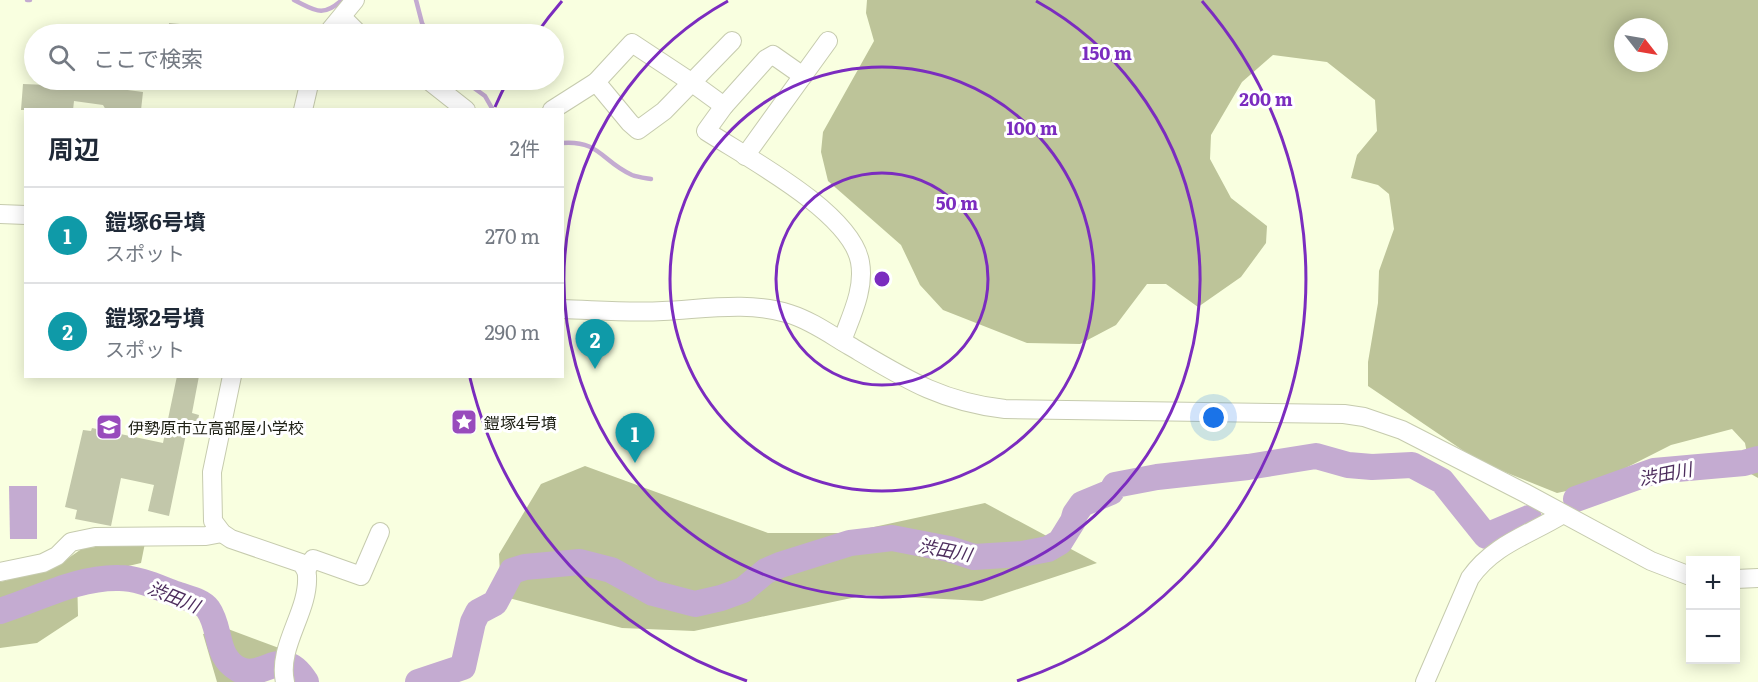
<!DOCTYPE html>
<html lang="ja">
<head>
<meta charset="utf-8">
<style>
  body { margin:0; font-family:Literata,"Noto Sans JP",serif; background:#f6f6f7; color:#1f2937 }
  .controls { position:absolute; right:18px; bottom:18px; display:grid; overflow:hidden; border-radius:0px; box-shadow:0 3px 15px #0003 }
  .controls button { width:54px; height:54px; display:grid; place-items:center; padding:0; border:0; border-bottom:2px solid #e0e1e3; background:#fff; color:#1f2937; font:30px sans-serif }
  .compass { position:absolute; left:1614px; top:18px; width:54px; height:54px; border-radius:50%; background:#fff; box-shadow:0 3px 15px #0003; rotate:121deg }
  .you { position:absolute; left:1214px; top:418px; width:21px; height:21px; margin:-15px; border:4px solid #fff; border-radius:50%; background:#1a73e8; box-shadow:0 0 0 9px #1a73e833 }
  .badge { display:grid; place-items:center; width:39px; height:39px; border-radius:50%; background:#2563eb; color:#fff; font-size:20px; font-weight:700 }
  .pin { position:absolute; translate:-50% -50px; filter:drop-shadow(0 2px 3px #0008) }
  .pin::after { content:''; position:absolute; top:32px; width:21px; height:18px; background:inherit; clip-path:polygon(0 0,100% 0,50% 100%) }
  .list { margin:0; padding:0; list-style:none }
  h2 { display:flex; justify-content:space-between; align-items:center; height:78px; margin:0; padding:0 24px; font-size:26px }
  h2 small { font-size:20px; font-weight:400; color:#747a83 }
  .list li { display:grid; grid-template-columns:39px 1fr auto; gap:18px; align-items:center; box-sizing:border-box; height:96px; padding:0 24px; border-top:2px solid #e0e1e3 }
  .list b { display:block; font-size:22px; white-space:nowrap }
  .list p { margin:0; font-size:20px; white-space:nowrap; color:#747a83 }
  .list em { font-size:20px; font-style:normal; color:#747a83 }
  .icon { flex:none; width:33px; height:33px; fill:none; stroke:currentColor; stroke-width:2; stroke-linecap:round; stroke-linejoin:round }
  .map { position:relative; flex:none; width:1758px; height:682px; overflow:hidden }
  .search { position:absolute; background:#fff; box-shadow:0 3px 15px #0003; left:24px; top:24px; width:540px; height:66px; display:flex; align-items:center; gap:15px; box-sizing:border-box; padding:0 21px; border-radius:33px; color:#747a83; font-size:22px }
  .panel { position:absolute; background:#fff; box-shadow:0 3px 15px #0003; left:24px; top:108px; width:540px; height:270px; border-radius:0px }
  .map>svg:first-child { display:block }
  .forest { fill:#bdc499; fill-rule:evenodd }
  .water { fill:#c4abd1 }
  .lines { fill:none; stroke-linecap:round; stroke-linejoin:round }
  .stream { stroke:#c4abd1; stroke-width:4.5 }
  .river { stroke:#c4abd1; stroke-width:26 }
  .building { fill:#c2c7aa }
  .minor-casing { stroke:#c6cbae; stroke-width:20 }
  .minor { stroke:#fff; stroke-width:18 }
  .ring { fill:none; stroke:#7b2cbf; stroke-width:3 }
  .labels { text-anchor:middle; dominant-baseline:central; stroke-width:6; stroke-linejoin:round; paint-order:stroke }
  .poi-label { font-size:16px; fill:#202217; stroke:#fff; text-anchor:start }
  .water-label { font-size:18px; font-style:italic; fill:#4d2d5d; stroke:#fff }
  .centre { fill:#7b2cbf; stroke:#fff; stroke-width:3 }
  .ring-label { font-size:18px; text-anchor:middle; font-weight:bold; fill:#7b2cbf; stroke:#fff; stroke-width:6; stroke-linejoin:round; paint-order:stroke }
</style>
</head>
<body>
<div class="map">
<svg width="1758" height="682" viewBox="0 0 1758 682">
  <rect width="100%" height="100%" fill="#f9ffe0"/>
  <g class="forest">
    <path d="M867,0H1758V478L1751,474L1745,443L1732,429L1671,445L1590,486L1557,493L1480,462L1368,386V362L1378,303L1379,271L1394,229L1389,194L1378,185L1351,178L1357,155L1377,131L1375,100L1327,62L1273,55L1242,82L1211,135L1210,159L1231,198L1267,226L1266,243L1241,277L1198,307L1166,284H1147L1116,325L1080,344L1027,343L943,310L920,285L901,245L828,181L821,152L823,132L874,41L866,13ZM1623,27H1659V63H1623Z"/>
    <path d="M585,466L768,533H846L985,503L1097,563L982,601L866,595L694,631L622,628L501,596L499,554L541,484Z"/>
    <path d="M145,543L141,563L120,568L77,573L78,616L37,643L0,648V582L54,568L83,548Z"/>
    <path d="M228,629L279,648L271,678L248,682H217L203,634Z"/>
  </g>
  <path class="water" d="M9,486H37V539H10Z"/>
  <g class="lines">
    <g class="stream">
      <path d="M27,0H30"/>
      <path d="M294,0C315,10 322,18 342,0"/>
      <path d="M416,0L422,23L428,34"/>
      <path d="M463,80L485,96L493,110"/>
      <path d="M562,143C600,140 602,162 632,175C637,177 645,178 651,179"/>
    </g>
    <g class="river">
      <path d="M1576,499L1654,471L1744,463L1758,459"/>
      <path d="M0,611C38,599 78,577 119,578C138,578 157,587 176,594C185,598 202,600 208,609C222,629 214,655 238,669C264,682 281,642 306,682"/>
      <path d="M418,682L463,667L473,622L478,612L495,603L512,571L525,567L580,562L611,570L653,593L695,604L721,598L743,590L766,571L780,565L850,543L892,538L949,549L974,557L1022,554L1048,549L1060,542L1073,521L1075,514L1082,504L1111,492L1115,485L1157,477L1248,467L1316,456L1348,465L1372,467L1412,465L1442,481L1486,536L1529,518"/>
    </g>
  </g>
  <g class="building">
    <path d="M169,23L202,26V34H168Z"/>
    <path d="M48,80H113L112,88L143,92L141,110H106L103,105L74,101L73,110H21L23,84L48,85Z"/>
    <path d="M177,376H199L192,413L199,415L195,435L186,434L169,516L148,511L154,485L121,478L111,526L75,519L77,510L65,507L83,430L91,431L92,428L163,443Z"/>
  </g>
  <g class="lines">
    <g class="minor-casing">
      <g id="minor">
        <path d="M342,17L359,34"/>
        <path d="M327,34L355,0"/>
        <path d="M803,76L773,55L766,59L724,106L706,131C746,157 851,212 860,262C865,289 851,316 842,341"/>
        <path d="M428,80L466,110"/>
        <path d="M596,82L630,123L638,130L664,111L732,41"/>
        <path d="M303,110L310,80"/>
        <path d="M552,110L596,82L632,43L691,82L724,106"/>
        <path d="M745,156L828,41"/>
        <path d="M0,214L26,215"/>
        <path d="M562,309C596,310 629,313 663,311C705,309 749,301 790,314C812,321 831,335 850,346C904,378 941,402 1005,409L1344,414L1364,417L1402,430L1525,493L1651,561L1690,576"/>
        <path d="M232,376L212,472L213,521L222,533L231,539L301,563C304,567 307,570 307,576C309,612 277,646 285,682"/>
        <path d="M306,570L313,559L361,576L380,532"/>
        <path d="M0,572L43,563L57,556L71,542L95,537L206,536L222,533"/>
        <path d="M1736,579L1758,578"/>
        <path d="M1425,682L1470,578C1494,544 1529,535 1563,514"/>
      </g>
    </g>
    <use href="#minor" class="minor"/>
  </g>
  <g class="ring">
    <circle cx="882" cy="279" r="106"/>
    <circle cx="882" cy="279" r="212"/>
    <path d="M1036 1A318 318 0 1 1 728 1"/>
    <path d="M747 681A424 424 0 0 1 470 378M495 107A424 424 0 0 1 508 80M537 33A424 424 0 0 1 562 1M1202 1A424 424 0 0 1 1017 681"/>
  </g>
  <defs>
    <g id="sight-square" transform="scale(1.35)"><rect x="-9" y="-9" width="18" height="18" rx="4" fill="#984bbc" stroke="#fff"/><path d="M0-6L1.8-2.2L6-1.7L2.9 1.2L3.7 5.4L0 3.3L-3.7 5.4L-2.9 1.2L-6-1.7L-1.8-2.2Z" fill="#fff"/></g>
    <g id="school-square" transform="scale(1.35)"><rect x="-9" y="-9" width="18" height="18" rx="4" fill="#984bbc" stroke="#fff"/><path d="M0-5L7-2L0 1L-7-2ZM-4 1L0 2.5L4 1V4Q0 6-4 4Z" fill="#fff"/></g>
  </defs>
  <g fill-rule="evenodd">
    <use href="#sight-square" x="464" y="422"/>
    <use href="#school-square" x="109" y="427"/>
  </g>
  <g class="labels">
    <g class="poi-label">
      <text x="484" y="422">鎧塚4号墳</text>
      <text x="128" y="427">伊勢原市立高部屋小学校</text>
    </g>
    <g class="water-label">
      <text transform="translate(1665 473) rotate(-11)">渋田川</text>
      <text transform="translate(945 549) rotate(11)">渋田川</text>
      <text transform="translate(174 596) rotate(22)">渋田川</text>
    </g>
  </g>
  <circle cx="882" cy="279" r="9" class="centre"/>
  <g class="ring-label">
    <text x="1107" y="60">150 m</text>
    <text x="1266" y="106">200 m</text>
    <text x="1032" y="135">100 m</text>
    <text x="957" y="210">50 m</text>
  </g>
</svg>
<div class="controls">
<button>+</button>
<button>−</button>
</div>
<svg class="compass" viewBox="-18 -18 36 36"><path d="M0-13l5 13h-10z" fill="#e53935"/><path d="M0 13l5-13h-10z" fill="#747a83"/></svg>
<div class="you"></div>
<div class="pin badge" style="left:635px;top:463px;background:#0f9aa8">1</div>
<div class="pin badge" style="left:595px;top:369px;background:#0f9aa8">2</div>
<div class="search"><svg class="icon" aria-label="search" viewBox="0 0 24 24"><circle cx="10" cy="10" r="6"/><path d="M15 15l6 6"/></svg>ここで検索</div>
<section class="panel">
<h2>周辺<small>2件</small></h2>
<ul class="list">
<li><span class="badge" style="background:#0f9aa8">1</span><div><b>鎧塚6号墳</b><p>スポット</p></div><em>270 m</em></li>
<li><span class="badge" style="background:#0f9aa8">2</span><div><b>鎧塚2号墳</b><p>スポット</p></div><em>290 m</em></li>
</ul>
</section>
</div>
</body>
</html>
